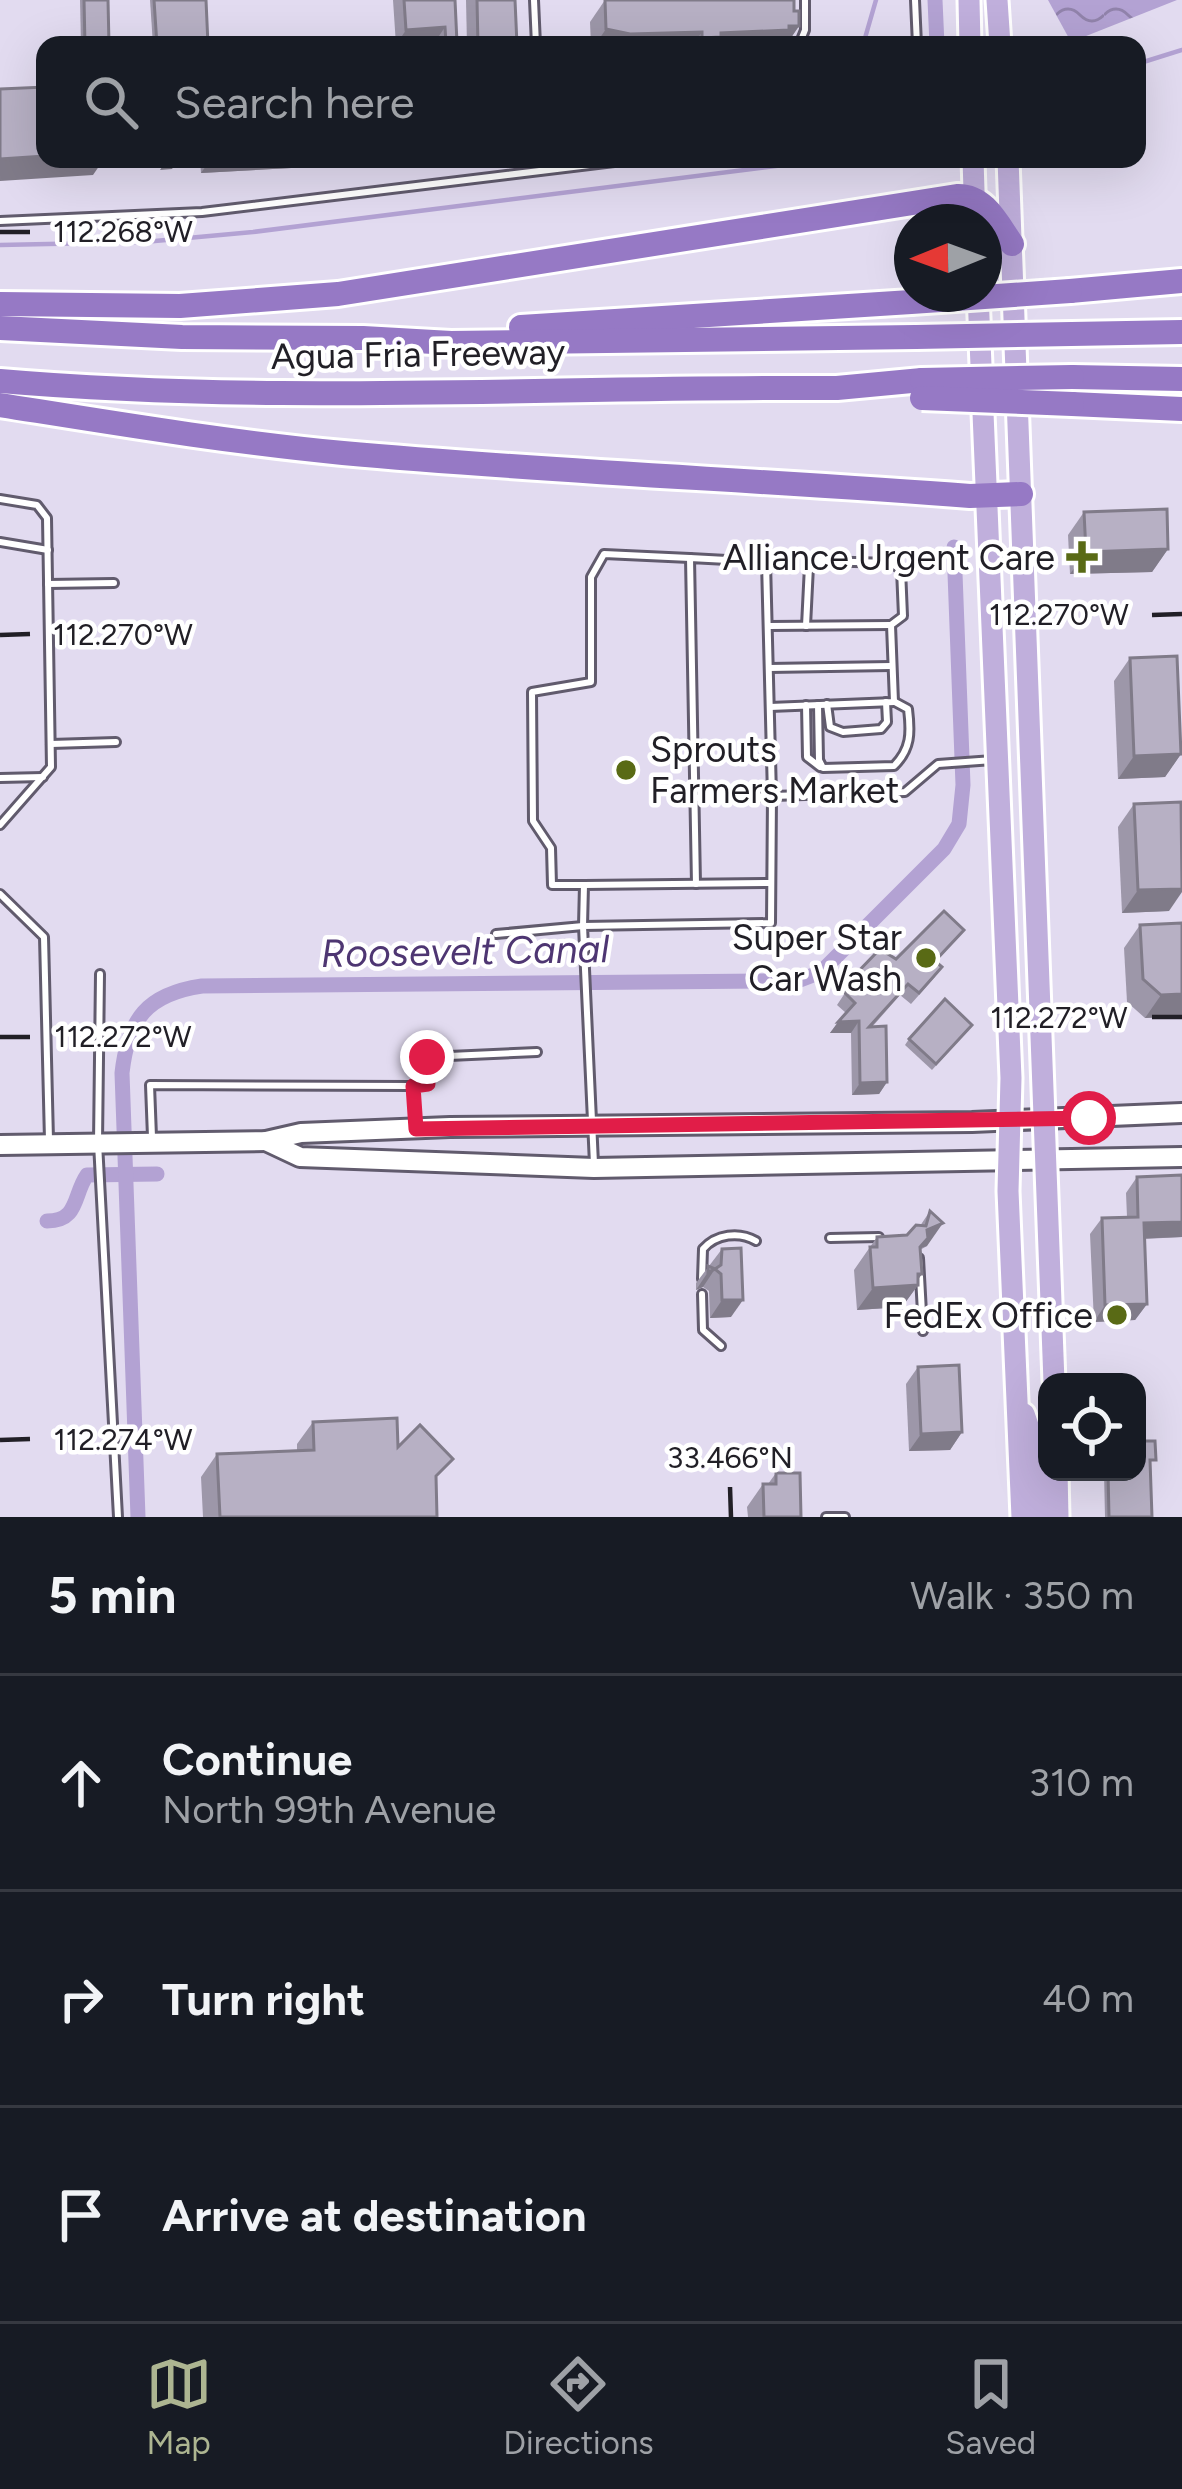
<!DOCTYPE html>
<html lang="en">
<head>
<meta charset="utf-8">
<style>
  body { margin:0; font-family:Figtree,sans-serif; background:#20242c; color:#f1f3f6 }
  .controls { position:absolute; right:36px; bottom:36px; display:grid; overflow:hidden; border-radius:24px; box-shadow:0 12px 48px #0002 }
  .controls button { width:108px; height:108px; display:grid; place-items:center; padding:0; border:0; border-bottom:3px solid #363941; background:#171b24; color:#f1f3f6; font:60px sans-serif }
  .compass { position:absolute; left:894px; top:204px; width:108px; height:108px; border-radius:50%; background:#171b24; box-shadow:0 12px 48px #0002; rotate:269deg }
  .stop { position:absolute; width:36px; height:36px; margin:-27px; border:9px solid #e11d48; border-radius:50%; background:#fff }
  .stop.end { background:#e11d48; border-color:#fff; box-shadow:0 3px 12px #0008 }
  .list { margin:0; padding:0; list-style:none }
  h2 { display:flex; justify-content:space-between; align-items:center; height:156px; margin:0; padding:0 48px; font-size:51px }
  h2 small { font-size:39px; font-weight:400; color:#9ea1a6 }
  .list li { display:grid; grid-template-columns:78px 1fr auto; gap:36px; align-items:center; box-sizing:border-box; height:216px; padding:0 48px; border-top:3px solid #363941 }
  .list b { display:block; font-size:45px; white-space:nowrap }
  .list p { margin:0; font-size:39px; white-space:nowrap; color:#9ea1a6 }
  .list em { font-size:39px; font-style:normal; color:#9ea1a6 }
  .icon { flex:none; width:66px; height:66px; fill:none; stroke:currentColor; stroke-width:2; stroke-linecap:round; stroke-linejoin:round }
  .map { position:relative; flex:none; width:1182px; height:1517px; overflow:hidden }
  .search { position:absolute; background:#171b24; box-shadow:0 12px 48px #0002; left:36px; right:36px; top:36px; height:132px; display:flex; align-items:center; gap:30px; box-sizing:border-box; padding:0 42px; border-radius:24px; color:#9ea1a6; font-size:45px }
  .sheet { height:804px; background:#171b24 }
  nav { display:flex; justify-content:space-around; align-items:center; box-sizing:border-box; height:168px; border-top:3px solid #363941; background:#171b24; font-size:33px; color:#9ea1a6 }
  nav a { display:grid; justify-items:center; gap:6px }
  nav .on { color:#adb591 }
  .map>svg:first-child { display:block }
  .water { fill:url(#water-waves) }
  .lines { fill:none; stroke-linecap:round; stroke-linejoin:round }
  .stream { stroke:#b3a2d3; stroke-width:4.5 }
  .canal { stroke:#b3a2d3; stroke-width:15 }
  .service-casing { stroke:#615b6d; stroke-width:12 }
  .secondary-casing { stroke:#615b6d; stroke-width:24 }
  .primary-casing { stroke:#fff; stroke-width:27 }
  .motorway-casing { stroke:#fff; stroke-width:30 }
  .service { stroke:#fff; stroke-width:6 }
  .secondary { stroke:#fff; stroke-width:18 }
  .primary { stroke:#c0afdc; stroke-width:21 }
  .motorway { stroke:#9679c5; stroke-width:24 }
  .motorway-bridge-casing { stroke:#fff; stroke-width:30; stroke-linecap:butt }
  .motorway-bridge { stroke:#9679c5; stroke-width:24 }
  .wall { fill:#9d97a9 }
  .shaded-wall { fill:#807b89 }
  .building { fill:#b7b0c4; stroke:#807b89; stroke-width:3 }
  .route { stroke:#e11d48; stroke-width:15 }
  .ticks { fill:none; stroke:#211f26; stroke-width:4.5 }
  .poi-dot { fill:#596a15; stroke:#fff; stroke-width:4.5 }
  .labels { text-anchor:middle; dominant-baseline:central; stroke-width:9; stroke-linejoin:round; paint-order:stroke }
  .street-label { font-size:36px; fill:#211f26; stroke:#fff }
  .poi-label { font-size:36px; fill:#211f26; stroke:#fff; text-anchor:end }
  .water-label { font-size:39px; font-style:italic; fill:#4e3672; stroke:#fff }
  .ticks-label { font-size:30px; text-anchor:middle; fill:#211f26; stroke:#fff; stroke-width:9; stroke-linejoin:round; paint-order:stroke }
</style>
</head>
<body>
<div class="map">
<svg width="1182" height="1517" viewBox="0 0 1182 1517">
  <defs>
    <pattern id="water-waves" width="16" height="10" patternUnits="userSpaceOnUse" patternTransform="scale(3)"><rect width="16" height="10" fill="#b3a2d3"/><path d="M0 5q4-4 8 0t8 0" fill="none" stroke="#9183ab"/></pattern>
  </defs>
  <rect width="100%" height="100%" fill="#e2dbf0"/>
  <path class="water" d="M1048,0H1177L1071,42Z"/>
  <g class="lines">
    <g class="stream">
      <path d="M863,45L876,0"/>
      <path d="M1137,64L1182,50"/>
      <path d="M0,245L144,242L253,232L831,159"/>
    </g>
    <g class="canal">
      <path d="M935,0L937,45"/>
      <path d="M47,1221C79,1221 73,1195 87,1175L157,1174"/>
      <path d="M138,1517L122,1073C128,1019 147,994 202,986L773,981L800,980L821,972L944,849L959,824L963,785L954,547"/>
    </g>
    <g class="service-casing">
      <g id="service">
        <path d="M534,0L536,45"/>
        <path d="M915,0L917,45"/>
        <path d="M799,45L805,30V0"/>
        <path d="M0,221L202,212L639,159"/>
        <path d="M0,499L37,505L47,518L51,767L0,825"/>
        <path d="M0,542L48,550"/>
        <path d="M48,584L114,583"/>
        <path d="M769,626L891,625"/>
        <path d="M769,668L891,666"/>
        <path d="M827,704L830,727L843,732L881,729L887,722L886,702"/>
        <path d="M806,705L807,757L820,767"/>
        <path d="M818,705L819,760L823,768L894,766C911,749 911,733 908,709L895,702"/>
        <path d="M770,707L894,702L891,625L903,616L901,569L890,563L819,561L809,566L806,626"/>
        <path d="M51,744L116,742"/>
        <path d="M0,778L43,777"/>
        <path d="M694,798L772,796L766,562L690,558L696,884"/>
        <path d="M584,885H552L551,848L533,821L532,692L591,682V577L604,554L690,558"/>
        <path d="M0,894L44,937L49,1140"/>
        <path d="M496,934L583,926L584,885L771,883"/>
        <path d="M100,974L98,1143L118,1517"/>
        <path d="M415,1125L413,1086L428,1084L427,1057L537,1052"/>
        <path d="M152,1137L150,1085L413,1086"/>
        <path d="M594,1164L583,926L771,923L772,796L905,792L938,764L993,760"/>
        <path d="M830,1238L879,1237"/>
        <path d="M919,1258L923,1331"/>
        <path d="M702,1279L703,1249C716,1234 739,1231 756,1241"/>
        <path d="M702,1294L703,1330L721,1346"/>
        <path d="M826,1517H845"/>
      </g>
    </g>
    <g class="secondary-casing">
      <g id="secondary">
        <path d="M266,1141L300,1157L594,1168L1182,1157"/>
        <path d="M0,1145L266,1141L301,1133L450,1127L972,1122L1182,1113"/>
      </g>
    </g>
    <g class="primary-casing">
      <g id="primary">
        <path d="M969,0L970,45"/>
        <path d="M997,0L1000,45"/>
        <path d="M973,159L975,222"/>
        <path d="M1008,159L1054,1382"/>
        <path d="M978,294L1011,1078L1008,1191L1022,1517"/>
        <path d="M1024,1414L1037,1452L1042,1517"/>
        <path d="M1057,1472L1058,1517"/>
      </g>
    </g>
    <g class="motorway-casing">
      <g id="motorway">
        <path d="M1070,291L1182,281"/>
        <path d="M0,304L180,306L338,294L957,196C985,195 998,224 1012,244"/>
        <path d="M521,327L911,302"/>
        <path d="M0,328L182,337L363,338L451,343L916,337"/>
        <path d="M1072,377L1182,379"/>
        <path d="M0,381C278,405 558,386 837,388L922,380"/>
        <path d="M1072,404L1182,409"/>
        <path d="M0,405C114,423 228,442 343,453C552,472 761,480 970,496L1021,494"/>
      </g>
    </g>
    <use href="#service" class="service"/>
    <use href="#secondary" class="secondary"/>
    <use href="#primary" class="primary"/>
    <use href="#motorway" class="motorway"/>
    <g class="motorway-bridge-casing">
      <g id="motorway-bridge">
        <path d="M911,302L1070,291"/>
        <path d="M916,337L1182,332"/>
        <path d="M922,380L1072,377"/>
        <path d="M922,398L1072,404"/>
      </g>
    </g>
    <use href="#motorway-bridge" class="motorway-bridge"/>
  </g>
  <g class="wall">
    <path d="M80,0H108L109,45H81Z"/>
    <path d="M150,0H206L208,45H153Z"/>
    <path d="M393,0H455L456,45H435V42L396,45Z"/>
    <path d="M466,0H515L517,45H467Z"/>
    <path d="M605,0L794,11L799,26L786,45H591L590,22Z"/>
    <path d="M200,159H405L403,162L201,173Z"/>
    <path d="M1084,512L1168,549L1152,572L1070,574L1068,535Z"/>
    <path d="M1130,658L1181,754L1165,777L1118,779L1114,681Z"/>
    <path d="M1134,804L1169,911L1122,913L1118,827Z"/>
    <path d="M1182,923V1016L1145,1018L1127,1002L1124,948L1140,925Z"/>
    <path d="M964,930L936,962L942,967L934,978L911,1004L900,995L872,1027L887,1082L879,1094L852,1095L851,1033H830L846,1013L837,1005L845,993L843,991L851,979Z"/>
    <path d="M968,1030L932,1070L905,1045L909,1039Z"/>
    <path d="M1182,1175V1237L1144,1239L1147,1304L1135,1320L1094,1322L1090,1234L1102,1218L1127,1217L1126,1193L1137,1177Z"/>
    <path d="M930,1211L927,1246L920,1250L922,1274L918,1279V1285L902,1307L857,1310L854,1270L877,1237L907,1235L920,1226Z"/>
    <path d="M722,1249L731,1317L710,1318L709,1291L703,1287L696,1290V1283Z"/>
    <path d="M918,1367L962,1432L950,1450L909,1451L906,1384Z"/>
    <path d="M313,1422L398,1447L436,1483L437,1517H203L201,1477L217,1454L297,1451V1444Z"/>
    <path d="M1137,1441L1151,1466L1152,1517H1105L1104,1472H1137Z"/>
    <path d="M776,1473L801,1517H748L747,1507L763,1484H768Z"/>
  </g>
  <g class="shaded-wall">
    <path d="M799,26L786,45H697L702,38L721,33Z"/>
    <path d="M445,27L435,42L396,45L406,30Z"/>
    <path d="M606,29L702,32L693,45H595Z"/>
    <path d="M45,156V159H104L93,175L0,181V159Z"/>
    <path d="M211,159H405L403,162L201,173Z"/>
    <path d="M176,163L172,169L160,170L164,164Z"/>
    <path d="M1168,549L1152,572L1070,574L1086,552Z"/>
    <path d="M1181,754L1165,777L1118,779L1134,756Z"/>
    <path d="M1182,889V892L1169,911L1122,913L1138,890Z"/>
    <path d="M1182,994V1016L1145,1018L1161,995Z"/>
    <path d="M859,1021L851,1033H830L838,1022Z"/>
    <path d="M887,1082L879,1094L852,1095L860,1083Z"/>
    <path d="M1182,1222V1237L1132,1239L1144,1223Z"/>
    <path d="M943,1223L927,1246L921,1248L912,1261L927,1230Z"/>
    <path d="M715,1269L703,1287L696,1290L708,1272Z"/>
    <path d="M918,1274H922L914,1285H918L902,1307L857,1310L873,1288Z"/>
    <path d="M722,1300H743L731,1317L710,1318Z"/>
    <path d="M1147,1304L1135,1320L1094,1322L1105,1305Z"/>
    <path d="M962,1432L950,1450L909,1451L921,1434Z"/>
  </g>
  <g class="building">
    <path d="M84,0H108L109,45H85Z"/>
    <path d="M154,0H206L208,45H157Z"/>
    <path d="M404,0H455L457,43H446L445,27L406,30Z"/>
    <path d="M477,0H515L517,45H478Z"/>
    <path d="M605,0H794V11H799V26H789V30L721,33V37L702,38V32L630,34L606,29Z"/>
    <path d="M45,87V156L0,159V89Z"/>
    <path d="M164,159H176V163L164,164Z"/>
    <path d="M1167,509L1168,549L1086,552L1084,512Z"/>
    <path d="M1177,656L1181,754L1134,756L1130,658Z"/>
    <path d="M1181,802L1182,889L1138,890L1134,804Z"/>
    <path d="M944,911L964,930L935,961L942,967L919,993L908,984L869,1027L886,1026L887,1082L860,1083L859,1021L838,1022L855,1003L845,993L855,983L851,979L880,949L896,959Z"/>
    <path d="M1182,923V994L1161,995L1143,979L1140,925Z"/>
    <path d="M945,999L972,1025L936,1064L909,1039Z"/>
    <path d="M1182,1175V1222L1144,1223L1147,1304L1105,1305L1102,1218L1138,1217L1137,1177Z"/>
    <path d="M930,1211L943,1223L927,1230L928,1238L920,1247L922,1274H918V1285L873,1288L870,1247H877V1237L907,1235L916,1225L926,1226Z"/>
    <path d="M741,1248L743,1300H722L721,1274L715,1269L708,1272V1266L715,1269L721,1265L722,1249Z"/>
    <path d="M959,1365L962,1432L921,1434L918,1367Z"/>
    <path d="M397,1418L398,1447L420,1425L453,1459L436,1476L437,1517H220L217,1454L314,1450L313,1422Z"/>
    <path d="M1137,1441H1155L1156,1460H1150L1152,1517H1109L1108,1472H1137Z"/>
    <path d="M776,1473H800L801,1517H764L763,1484H776Z"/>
  </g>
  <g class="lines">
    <path class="route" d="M427,1057L428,1084L413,1086L416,1129L1089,1118"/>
  </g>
  <path class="ticks" d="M0,232H30M1152,615L1182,614M0,635L30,634M1152,1017H1182M0,1037H30M0,1440L30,1439M730,1487L731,1517"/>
  <g class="poi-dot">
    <path d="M1076 539h12v12h12v12h-12v12h-12v-12h-12v-12h12z"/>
    <circle cx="626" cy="770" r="12"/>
    <circle cx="926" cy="958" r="12"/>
    <circle cx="1117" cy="1315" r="12"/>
  </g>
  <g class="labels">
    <g class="street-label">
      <text transform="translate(418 354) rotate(-1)">Agua Fria Freeway</text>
    </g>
    <g class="poi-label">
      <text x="1055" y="557">Alliance Urgent Care</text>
      <text x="650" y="749" text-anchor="start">Sprouts<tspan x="650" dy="41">Farmers Market</tspan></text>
      <text x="902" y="937">Super Star<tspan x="902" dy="41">Car Wash</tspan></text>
      <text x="1093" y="1315">FedEx Office</text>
    </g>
    <g class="water-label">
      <text transform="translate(465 951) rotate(-1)">Roosevelt Canal</text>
    </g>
  </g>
  <g class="ticks-label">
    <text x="123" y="242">112.268°W</text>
    <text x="1059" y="625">112.270°W</text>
    <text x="123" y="645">112.270°W</text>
    <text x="1059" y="1028">112.272°W</text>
    <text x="123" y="1047">112.272°W</text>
    <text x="123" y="1450">112.274°W</text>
    <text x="730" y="1468">33.466°N</text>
  </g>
</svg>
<div class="controls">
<button><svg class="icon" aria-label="locate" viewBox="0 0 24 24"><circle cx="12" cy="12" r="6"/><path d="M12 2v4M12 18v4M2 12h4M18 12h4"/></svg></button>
</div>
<svg class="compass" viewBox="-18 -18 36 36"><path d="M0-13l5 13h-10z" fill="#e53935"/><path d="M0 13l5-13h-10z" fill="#9ea1a6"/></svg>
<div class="stop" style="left:1089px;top:1118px"></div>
<div class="stop end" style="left:427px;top:1057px"></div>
<div class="search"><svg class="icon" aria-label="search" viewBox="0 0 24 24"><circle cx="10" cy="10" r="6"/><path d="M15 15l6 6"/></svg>Search here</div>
</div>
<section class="sheet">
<h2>5 min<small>Walk · 350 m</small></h2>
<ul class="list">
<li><svg class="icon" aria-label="ahead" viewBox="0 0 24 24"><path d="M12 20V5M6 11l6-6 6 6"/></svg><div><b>Continue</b><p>North 99th Avenue</p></div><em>310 m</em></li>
<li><svg class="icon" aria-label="right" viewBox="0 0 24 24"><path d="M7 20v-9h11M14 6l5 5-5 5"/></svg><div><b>Turn right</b></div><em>40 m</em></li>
<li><svg class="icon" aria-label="arrive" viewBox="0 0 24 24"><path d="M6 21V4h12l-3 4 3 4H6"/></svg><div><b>Arrive at destination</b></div></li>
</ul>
</section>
<nav>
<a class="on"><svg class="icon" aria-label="map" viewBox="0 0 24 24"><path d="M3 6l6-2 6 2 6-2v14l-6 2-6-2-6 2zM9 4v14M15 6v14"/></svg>Map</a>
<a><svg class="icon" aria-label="directions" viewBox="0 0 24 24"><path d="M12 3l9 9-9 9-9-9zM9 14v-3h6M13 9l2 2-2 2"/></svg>Directions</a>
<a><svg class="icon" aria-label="saved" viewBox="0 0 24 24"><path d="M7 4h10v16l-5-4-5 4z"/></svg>Saved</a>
</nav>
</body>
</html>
